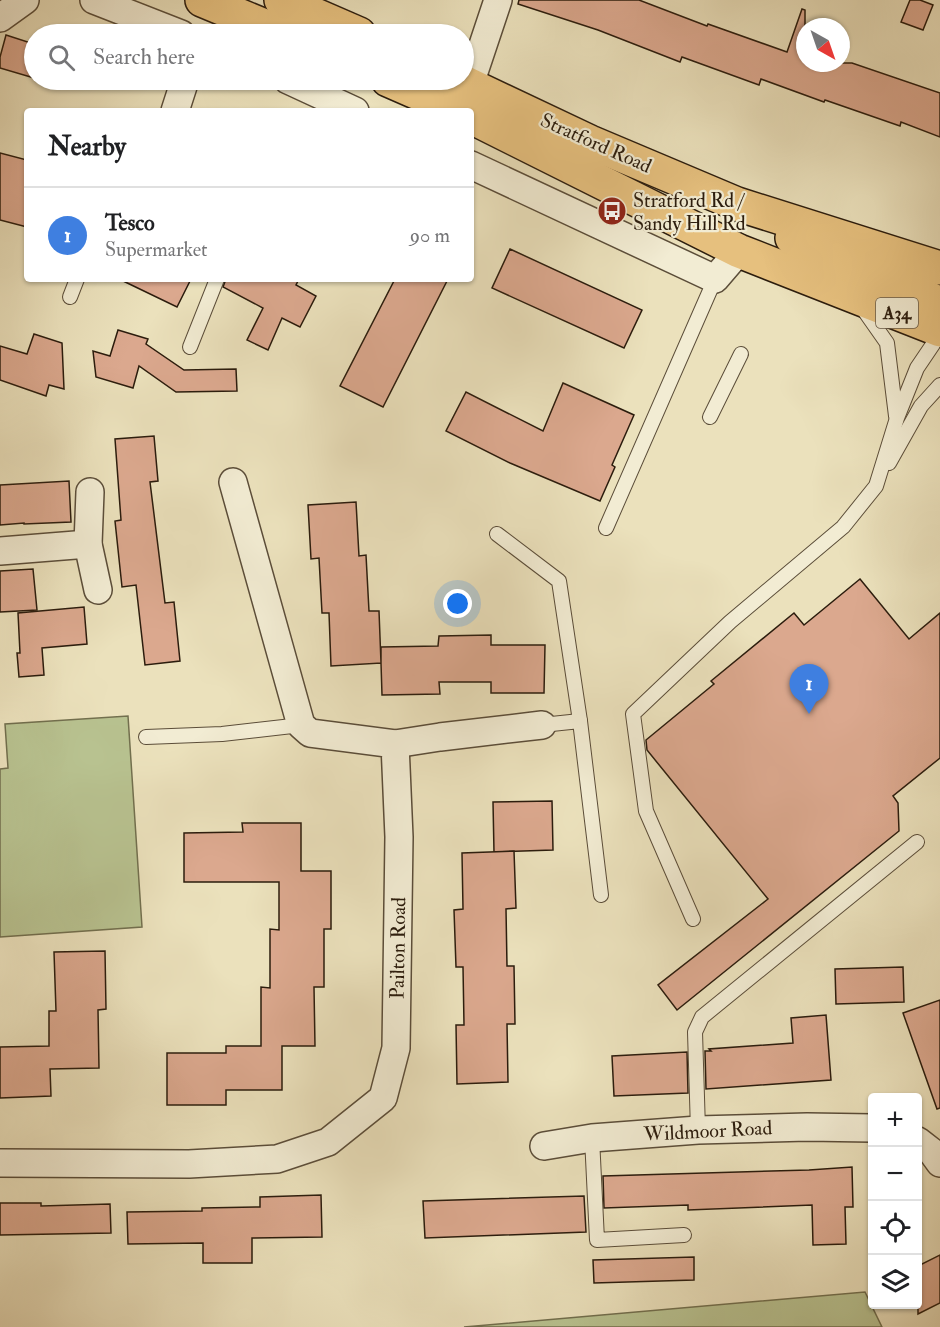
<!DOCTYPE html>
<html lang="en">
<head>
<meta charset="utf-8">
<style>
  body { margin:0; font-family:"IM FELL Double Pica",serif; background:#f2f2f2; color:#202124 }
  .controls { position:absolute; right:18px; bottom:18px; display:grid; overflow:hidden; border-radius:6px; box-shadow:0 2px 4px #0004 }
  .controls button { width:54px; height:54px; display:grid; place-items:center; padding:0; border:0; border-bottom:2px solid #e0e0e0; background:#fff; color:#202124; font:30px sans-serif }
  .compass { position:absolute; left:796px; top:18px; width:54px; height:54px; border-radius:50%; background:#fff; box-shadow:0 2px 4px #0004; rotate:140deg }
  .you { position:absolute; left:458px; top:604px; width:21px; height:21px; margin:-15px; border:4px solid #fff; border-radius:50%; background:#1a73e8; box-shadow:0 0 0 9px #1a73e833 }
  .badge { display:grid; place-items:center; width:39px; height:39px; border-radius:50%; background:#ea580c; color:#fff; font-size:20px; font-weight:700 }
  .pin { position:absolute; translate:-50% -50px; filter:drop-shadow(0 2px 3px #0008) }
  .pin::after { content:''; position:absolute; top:32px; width:21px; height:18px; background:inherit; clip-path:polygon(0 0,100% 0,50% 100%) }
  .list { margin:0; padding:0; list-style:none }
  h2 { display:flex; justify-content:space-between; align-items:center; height:78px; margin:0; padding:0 24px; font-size:26px }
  h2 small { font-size:20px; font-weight:400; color:#757577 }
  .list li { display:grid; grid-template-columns:39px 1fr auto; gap:18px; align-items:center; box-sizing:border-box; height:96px; padding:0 24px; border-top:2px solid #e0e0e0 }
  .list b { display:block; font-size:22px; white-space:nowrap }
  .list p { margin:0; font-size:20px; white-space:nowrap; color:#757577 }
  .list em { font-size:20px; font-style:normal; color:#757577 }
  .icon { flex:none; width:33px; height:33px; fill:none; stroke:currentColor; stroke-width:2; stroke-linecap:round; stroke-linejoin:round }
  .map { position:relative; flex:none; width:940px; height:1327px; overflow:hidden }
  .search { position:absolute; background:#fff; box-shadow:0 2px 4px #0004; left:24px; top:24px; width:450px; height:66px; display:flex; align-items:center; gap:15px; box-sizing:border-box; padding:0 21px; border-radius:33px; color:#757577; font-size:22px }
  .panel { position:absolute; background:#fff; box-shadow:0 2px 4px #0004; left:24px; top:108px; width:450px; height:174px; border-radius:6px }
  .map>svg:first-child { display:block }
  .green { fill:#b8c290; stroke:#726f4e; stroke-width:1.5 }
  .building { fill:#dba88e; stroke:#2b1c0d; stroke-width:1.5 }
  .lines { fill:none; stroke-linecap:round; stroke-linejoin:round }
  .service-casing { stroke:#5b4d39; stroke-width:16 }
  .minor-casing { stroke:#5b4d39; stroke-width:30 }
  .trunk-casing { stroke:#2b1c0d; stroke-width:36 }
  .service { stroke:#f2ecd3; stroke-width:14 }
  .minor { stroke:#f2ecd3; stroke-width:27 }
  .trunk { stroke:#e6c07e; stroke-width:33 }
  .labels { text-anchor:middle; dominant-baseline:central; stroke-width:4.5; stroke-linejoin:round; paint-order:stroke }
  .shield { fill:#f2ecd3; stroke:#675a48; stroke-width:1.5 }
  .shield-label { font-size:18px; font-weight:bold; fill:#2b1c0d }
  .street-label { font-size:20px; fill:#2b1c0d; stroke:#f2ecd3 }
  .poi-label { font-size:20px; fill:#2b1c0d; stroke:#f2ecd3; text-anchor:start }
</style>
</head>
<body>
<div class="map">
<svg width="940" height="1327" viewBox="0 0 940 1327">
  <rect width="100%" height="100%" fill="#ebe1bc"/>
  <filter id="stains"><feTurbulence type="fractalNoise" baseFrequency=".00333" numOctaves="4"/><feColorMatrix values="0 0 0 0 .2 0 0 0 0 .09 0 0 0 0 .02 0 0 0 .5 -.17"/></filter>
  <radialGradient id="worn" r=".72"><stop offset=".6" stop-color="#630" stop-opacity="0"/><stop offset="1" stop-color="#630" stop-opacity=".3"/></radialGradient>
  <g class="green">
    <path d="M128,716L142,927L0,937V769L8,768L5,724Z"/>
    <path d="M865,1292L882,1327H464Z"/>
  </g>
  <g class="building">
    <path d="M519,0H639L707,26L708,24L787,52L802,9L805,10V63H852L940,93V137L901,122L900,126L825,100L824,102L761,79L759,85L682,57L680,62L598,30L518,4Z"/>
    <path d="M910,0H920L933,5L923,30L901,22Z"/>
    <path d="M6,35L34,44V78L0,68V57Z"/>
    <path d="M0,153L27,160V227L0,220Z"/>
    <path d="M510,249L642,310L624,348L492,288Z"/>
    <path d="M119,279H191L177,307Z"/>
    <path d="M226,279H299L296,285L316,296L300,327L282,318L268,350L247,340L263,308L223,287Z"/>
    <path d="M395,279H448L383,407L340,386Z"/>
    <path d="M118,330L148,339L146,344L184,370L236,369L237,391L176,392L139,366L133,388L96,377L93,351L110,356Z"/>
    <path d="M34,334L62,343L64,389L49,385L46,396L0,380V346L27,354Z"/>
    <path d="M563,383L634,415L612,465L615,467L600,501L510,463L446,431L466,392L543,431Z"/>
    <path d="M154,436L158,481L150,482L165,603L174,602L180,661L145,665L136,585L122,587L115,521L121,520L115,439Z"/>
    <path d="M69,481L71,522L24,524V523L0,525V485Z"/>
    <path d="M356,502L359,556L366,555L369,611H379L381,663V647L438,646L439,636L491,635V645H545L544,693H491V682H439L440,694L382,695L381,663L331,666L329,613H322L319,558L311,559L308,505Z"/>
    <path d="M33,569L37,610L0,612V571Z"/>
    <path d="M860,579L909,639L940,613V758L893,796L898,803L899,831L677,1010L658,985L768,899L647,750L646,740L714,684L711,681L794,613L804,625Z"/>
    <path d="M84,607L87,644L42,648L44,675L19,677L17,653H20L18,613Z"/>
    <path d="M552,801L553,850L494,852L493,802Z"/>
    <path d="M242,823H301V871H331V929H324V987H314L315,1046H282V1090H226V1105H167V1053H226V1046H261V987L270,988V929L279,930V882H184V833L243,832Z"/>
    <path d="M514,851L516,908L506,909L507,966H514L515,1024H507L508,1082L457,1084L456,1025H464L463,967H456L454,910L463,909L462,853Z"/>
    <path d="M105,951L106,1009L98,1010L99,1068L50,1069L51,1096L0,1098V1047L49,1046V1011H56L54,952Z"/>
    <path d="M903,967L904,1002L836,1004L835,969Z"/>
    <path d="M940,1000V1108L937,1109L903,1013Z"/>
    <path d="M826,1015L831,1080L706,1089L705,1051H711L709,1049L793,1043L791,1018Z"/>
    <path d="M687,1052L688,1093L614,1096L612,1056Z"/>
    <path d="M852,1167L853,1207H845L846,1244L813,1245L812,1205L688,1210V1205L604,1208L603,1176L809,1170Z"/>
    <path d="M321,1195L322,1237L252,1238V1263H203V1243L128,1244L127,1212L202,1211V1208L260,1207V1197Z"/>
    <path d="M584,1196L586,1232L425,1238L423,1201Z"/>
    <path d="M0,1203H41V1206L110,1204L111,1233L0,1235Z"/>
    <path d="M940,1255V1303L918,1314V1266Z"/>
    <path d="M694,1257V1280L594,1283L593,1260Z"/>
  </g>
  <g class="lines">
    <g class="service-casing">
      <g id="service">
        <path d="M70,297L77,279"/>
        <path d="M861,306L887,343L896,416"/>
        <path d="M190,347L217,279"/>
        <path d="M710,417L741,354"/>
        <path d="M889,463L921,406L940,385"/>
        <path d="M606,528L715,279"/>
        <path d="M497,534L559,581L580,721"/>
        <path d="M542,725L580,721L601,895"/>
        <path d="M146,737L222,734L301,725"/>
        <path d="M693,919L646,811L633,714L730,622L843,527L876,486L897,418L917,368L940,334"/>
        <path d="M698,1130L695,1032L702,1017L917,842"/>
        <path d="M592,1138L597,1240L684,1235"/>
      </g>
    </g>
    <g class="minor-casing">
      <g id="minor">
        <path d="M94,0L181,34"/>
        <path d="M0,18L25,0"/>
        <path d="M288,80L355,111"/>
        <path d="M470,84L498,0"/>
        <path d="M175,111L185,80"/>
        <path d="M471,165L715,279L739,251"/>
        <path d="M90,492L88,544L98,590"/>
        <path d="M0,551L88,544"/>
        <path d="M395,744L440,737L542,725"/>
        <path d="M918,1141L932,1152L940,1163"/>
        <path d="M544,1146L592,1138L698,1130L807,1127L872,1128"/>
        <path d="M0,1163L189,1164L277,1159L328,1142L383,1098L396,1048L399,837L395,744L310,733L301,725L233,482"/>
      </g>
    </g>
    <g class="trunk-casing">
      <g id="trunk">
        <path d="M202,0L284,34"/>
        <path d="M281,0L359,34"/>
        <path d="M388,80L459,111"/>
        <path d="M459,80L590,142L737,204L940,268"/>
        <path d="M471,117L739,251L940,330"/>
        <path d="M792,238L817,252L917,292L940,304"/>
      </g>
    </g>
    <use href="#service" class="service"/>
    <use href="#minor" class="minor"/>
    <use href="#trunk" class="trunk"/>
  </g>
  <defs>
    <g id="bus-disc" transform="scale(1.5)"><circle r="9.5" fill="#8f2418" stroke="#f2ecd3"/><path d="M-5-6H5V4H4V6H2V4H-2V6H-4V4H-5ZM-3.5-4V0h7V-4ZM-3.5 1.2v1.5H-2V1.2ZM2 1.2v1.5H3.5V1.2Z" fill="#fff"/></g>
  </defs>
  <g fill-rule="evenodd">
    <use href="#bus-disc" x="612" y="211"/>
  </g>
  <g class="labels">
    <rect class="shield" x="876" y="298" width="42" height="30" rx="4.5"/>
    <g class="shield-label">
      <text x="897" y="313">A34</text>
    </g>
    <g class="street-label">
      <text transform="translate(596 143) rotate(24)">Stratford Road</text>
      <text transform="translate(398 948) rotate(-89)">Pailton Road</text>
      <text transform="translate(708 1131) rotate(-3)">Wildmoor Road</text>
    </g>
    <g class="poi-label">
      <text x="633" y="200">Stratford Rd /<tspan x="633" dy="23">Sandy Hill Rd</tspan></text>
    </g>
  </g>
  <rect width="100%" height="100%" filter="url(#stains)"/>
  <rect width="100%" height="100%" fill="url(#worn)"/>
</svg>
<div class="controls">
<button>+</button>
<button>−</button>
<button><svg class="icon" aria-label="locate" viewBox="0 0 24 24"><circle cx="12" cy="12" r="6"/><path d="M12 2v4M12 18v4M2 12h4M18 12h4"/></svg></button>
<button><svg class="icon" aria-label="layers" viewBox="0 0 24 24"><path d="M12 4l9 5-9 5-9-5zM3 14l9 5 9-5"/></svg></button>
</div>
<svg class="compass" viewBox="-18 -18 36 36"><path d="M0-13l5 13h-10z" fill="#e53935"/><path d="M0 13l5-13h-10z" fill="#757577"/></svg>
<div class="you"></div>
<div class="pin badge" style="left:809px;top:714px;background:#3f7fe0">1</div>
<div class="search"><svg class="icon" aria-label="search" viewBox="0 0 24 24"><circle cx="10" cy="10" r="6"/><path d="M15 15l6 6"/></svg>Search here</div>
<section class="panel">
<h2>Nearby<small></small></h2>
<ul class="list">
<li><span class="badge" style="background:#3f7fe0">1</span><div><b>Tesco</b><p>Supermarket</p></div><em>90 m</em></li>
</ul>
</section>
</div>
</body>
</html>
